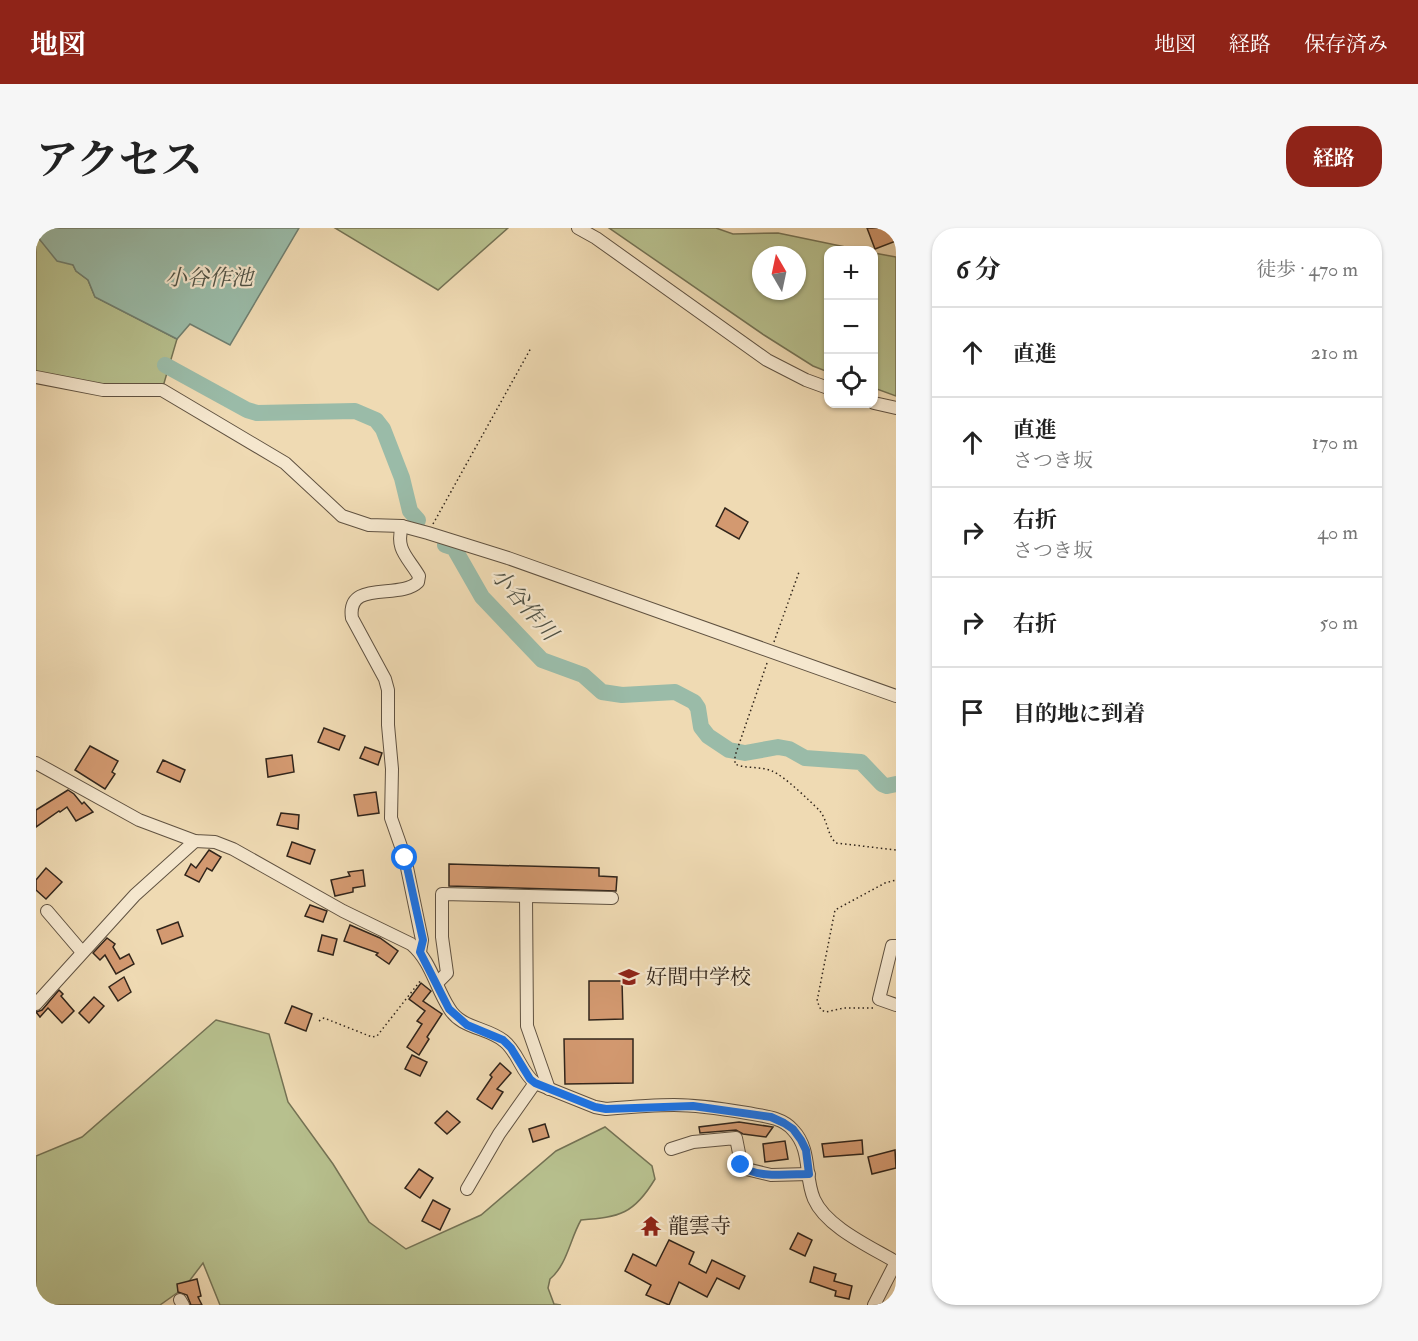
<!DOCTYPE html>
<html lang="ja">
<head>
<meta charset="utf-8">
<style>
  body { margin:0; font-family:"IM FELL Double Pica","Noto Serif JP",serif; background:#f6f6f6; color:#222 }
  .controls { position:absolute; right:18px; top:18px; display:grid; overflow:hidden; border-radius:12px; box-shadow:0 2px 4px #0004 }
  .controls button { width:54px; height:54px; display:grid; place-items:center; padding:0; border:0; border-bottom:2px solid #e0e0e0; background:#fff; color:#222; font:30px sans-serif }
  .compass { position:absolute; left:716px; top:18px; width:54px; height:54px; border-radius:50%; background:#fff; box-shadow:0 2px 4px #0004; rotate:351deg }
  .stop { position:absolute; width:18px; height:18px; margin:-14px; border:4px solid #1a73e8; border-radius:50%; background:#fff }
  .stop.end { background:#1a73e8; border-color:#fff; box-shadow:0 2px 6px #0008 }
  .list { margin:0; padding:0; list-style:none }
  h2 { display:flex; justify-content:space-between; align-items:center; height:78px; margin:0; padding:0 24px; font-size:26px }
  h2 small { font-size:20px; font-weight:400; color:#767676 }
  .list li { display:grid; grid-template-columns:39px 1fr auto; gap:18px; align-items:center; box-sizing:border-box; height:90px; padding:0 24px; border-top:2px solid #e0e0e0 }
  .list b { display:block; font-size:22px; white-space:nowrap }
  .list p { margin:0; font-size:20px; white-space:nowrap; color:#767676 }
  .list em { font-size:20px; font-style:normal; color:#767676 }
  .icon { flex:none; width:33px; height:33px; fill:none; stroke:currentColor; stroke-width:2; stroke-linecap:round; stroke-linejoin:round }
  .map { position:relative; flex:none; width:860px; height:1077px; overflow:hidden; border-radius:24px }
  header { display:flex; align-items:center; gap:36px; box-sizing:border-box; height:84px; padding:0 30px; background:#8f2418; color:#fff }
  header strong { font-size:28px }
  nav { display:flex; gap:33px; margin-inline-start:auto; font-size:21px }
  .intro { display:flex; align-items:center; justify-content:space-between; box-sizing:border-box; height:144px; padding:0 36px }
  h1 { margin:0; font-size:42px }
  .button { padding:15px 27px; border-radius:24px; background:#8f2418; color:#fff; font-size:21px; font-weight:700 }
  main { display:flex; gap:36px; padding:0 36px }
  aside { flex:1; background:#fff; border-radius:24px; box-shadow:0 2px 4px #0004 }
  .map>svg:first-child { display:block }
  .green { fill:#b7c08e; stroke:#747254; stroke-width:1.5; fill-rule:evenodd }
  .water { fill:#9abba8; stroke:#707f70; stroke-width:1.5 }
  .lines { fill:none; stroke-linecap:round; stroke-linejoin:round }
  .river { stroke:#9abba8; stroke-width:16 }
  .building { fill:#d39970; stroke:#31251b; stroke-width:1.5 }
  .minor-casing { stroke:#605241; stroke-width:14 }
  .path { stroke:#31251b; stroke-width:1.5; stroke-dasharray:1.5 3; stroke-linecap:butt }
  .minor { stroke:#f5e7ce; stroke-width:12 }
  .route { stroke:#1a73e8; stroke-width:8 }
  .labels { text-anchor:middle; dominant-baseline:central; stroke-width:4.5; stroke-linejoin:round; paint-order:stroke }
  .poi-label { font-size:21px; fill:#31251b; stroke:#f5e7ce; text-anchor:start }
  .water-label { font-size:22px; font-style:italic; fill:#505245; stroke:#f5e7ce }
</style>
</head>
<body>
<header>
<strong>地図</strong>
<nav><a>地図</a><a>経路</a><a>保存済み</a></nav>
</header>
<div class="intro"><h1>アクセス</h1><a class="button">経路</a></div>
<main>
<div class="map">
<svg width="860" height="1077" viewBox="0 0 860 1077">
  <rect width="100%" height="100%" fill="#efdab3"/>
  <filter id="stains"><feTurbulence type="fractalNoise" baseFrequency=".00333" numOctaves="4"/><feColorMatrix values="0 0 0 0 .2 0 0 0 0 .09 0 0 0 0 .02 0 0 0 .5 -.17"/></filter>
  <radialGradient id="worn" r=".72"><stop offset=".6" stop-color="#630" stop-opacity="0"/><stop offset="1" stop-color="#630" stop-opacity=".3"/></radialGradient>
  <g class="green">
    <path d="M299,0H472L402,62Z"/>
    <path d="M573,0H680L697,6L742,5L824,22H792V144L777,138L728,107ZM725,27H761V63H725Z"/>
    <path d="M0,3L4,12L37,37L40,43L52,52L59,69L141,111L126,162L0,149Z"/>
    <path d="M838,25L860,29V168L838,160Z"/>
    <path d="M180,792L233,806L252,874L297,936L333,994L370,1021L445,987L520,923L569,899L616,938L619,951C598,986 584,989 545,992C534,1011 531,1037 514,1051L512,1060L518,1076L525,1077H184L167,1035L148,1060L124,1077H0V928L46,909Z"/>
  </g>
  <path class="water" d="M0,0H263L194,117L154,96L141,111L59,69L52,52L40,43L37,37L21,33L4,12Z"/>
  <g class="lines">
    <g class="river">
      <path d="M129,137L211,182L221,185L319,183L340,192L347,201L366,250L374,283L382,292"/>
      <path d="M409,317L418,320L446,369L506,432L547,447L566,464L586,467L639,464L658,474L662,480L665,499L672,508L693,522L709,525L742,519L753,521L769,530L825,534L846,556L851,558L860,556"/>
    </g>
  </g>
  <g class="building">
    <path d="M831,0H860V13L839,21Z"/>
    <path d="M689,280L712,294L703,311L680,298Z"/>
    <path d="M288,500L309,508L303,522L282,514Z"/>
    <path d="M54,518L82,533L76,544L79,546L69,561L39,542Z"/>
    <path d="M329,519L346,525L342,537L324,530Z"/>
    <path d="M256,527L258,544L232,549L230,531Z"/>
    <path d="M127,532L149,542L144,554L121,544Z"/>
    <path d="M32,562L38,566L46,576L48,574L57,584L40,593L31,579L24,584L23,583L0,599V582Z"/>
    <path d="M340,564L343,585L322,588L318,567Z"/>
    <path d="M245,585L263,587L262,601L241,597Z"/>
    <path d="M256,614L279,622L274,636L251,628Z"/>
    <path d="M173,622L185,629L176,643L171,640L163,654L149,647L155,636L160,640Z"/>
    <path d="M413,636L563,640V648L581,649L580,663L413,658Z"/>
    <path d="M10,640L26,654L10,671L0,662V652Z"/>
    <path d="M327,642L329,658L317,660V664L299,668L295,652L314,648L312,644Z"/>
    <path d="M274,677L291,683L287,694L269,688Z"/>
    <path d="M142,694L147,708L126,716L121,702Z"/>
    <path d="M314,697L344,710L362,723L353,736L340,727L342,725L308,713Z"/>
    <path d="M286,707L301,711L297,727L282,723Z"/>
    <path d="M71,710L79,716L77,719L84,731L93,726L98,736L80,746L69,727L64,732L57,725Z"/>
    <path d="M88,749L95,764L82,773L73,759Z"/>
    <path d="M553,753H586L587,791L553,792Z"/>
    <path d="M385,755L395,763L387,773L406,786L391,809L393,811L383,827L371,819L386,796L381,793L389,783L373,771Z"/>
    <path d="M23,762L27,766L25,768L38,783L26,795L12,780L4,789L0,784L6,782Z"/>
    <path d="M58,769L68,778L53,795L43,785Z"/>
    <path d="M256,778L276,786L270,803L249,795Z"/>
    <path d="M528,811H597V855L529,856Z"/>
    <path d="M376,827L391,834L384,848L369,841Z"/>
    <path d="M464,835L475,845L461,861L467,864L456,881L441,871L456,849L454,847Z"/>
    <path d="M411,883L424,894L411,906L399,895Z"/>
    <path d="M703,894L737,899L730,909L707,906L700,902L664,905L663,899Z"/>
    <path d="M509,896L513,909L497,914L493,901Z"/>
    <path d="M826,912L827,926L788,929L786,916Z"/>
    <path d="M749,913L752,931L729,934L727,916Z"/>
    <path d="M859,922L860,940L836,946L832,929Z"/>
    <path d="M383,941L397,950L384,970L369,960Z"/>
    <path d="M397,972L414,981L404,1002L386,993Z"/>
    <path d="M762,1005L776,1012L769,1028L754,1021Z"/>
    <path d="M633,1012L658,1024L653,1036L670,1045L676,1032L709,1048L703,1061L681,1050L671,1069L643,1054L633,1077L610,1067L615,1057L589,1043L597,1026L620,1038Z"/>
    <path d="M778,1039L800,1046L798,1053L816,1058L813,1071L799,1068L800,1063L774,1054Z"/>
    <path d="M161,1051L165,1068L162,1069L166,1077H155L151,1067L142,1064L141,1056Z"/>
  </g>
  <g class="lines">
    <g class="minor-casing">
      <g id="minor">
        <path d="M542,0L560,10L731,132L770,152L792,160"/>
        <path d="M0,149L67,162H126L249,235L306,288L333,297L366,298L392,305L472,330L860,468"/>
        <path d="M838,175L860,180"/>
        <path d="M366,298C359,322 372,329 383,348L382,354C364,372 310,351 316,390L349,451L352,462V497L356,541L355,590L369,630L386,712L384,724"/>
        <path d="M0,535L103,592L159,613L179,614L197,621L307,683L375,716C395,733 399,758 413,780C425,801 451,799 468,813C482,824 485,844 499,855L559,879L570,881C593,879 616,877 638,877C663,877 687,881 711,885C727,888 746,889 757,902C776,922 768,948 778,971C790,999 835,1019 860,1034"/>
        <path d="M490,668L491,798L513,861"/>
        <path d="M11,683L46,724"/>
        <path d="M860,718H856L843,771L860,777"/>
        <path d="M401,755L411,745L406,709V666L576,670"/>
        <path d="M0,776L99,667L159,613"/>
        <path d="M635,921L657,914L700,910L706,940L735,947L773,946"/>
        <path d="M431,961L463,906L499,855"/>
        <path d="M144,1072L147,1077"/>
        <path d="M838,1077L860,1034"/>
      </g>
    </g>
    <g class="path">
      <path d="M397,296L495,120"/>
      <path d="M738,414L763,344"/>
      <path d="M731,435L699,528V536C710,541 724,538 736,543C747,547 774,573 783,582C792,592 791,607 800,615L860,622"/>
      <path d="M837,780H808L790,784L785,782L781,773L799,682L849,655L860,652"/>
      <path d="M283,793L288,790L336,809L341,808L385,752"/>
    </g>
    <use href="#minor" class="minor"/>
  </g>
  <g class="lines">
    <path class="route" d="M369,630L387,712L384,724L413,781L431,797L467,812L475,820L494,851L499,855L559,879L570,881L657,878L735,889L748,895L757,901L765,912L770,922L773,946C755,946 717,951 705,937"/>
  </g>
  <defs>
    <g id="school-bare" transform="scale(1.62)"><path d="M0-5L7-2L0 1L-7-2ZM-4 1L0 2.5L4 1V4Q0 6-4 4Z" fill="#8f2418" stroke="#f5e7ce" stroke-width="2.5" paint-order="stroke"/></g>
    <g id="temple-bare" transform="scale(1.62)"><path d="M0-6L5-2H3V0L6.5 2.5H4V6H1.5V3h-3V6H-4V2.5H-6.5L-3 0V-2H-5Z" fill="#8f2418" stroke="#f5e7ce" stroke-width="2.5" paint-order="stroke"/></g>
  </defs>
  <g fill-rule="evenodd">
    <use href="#school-bare" x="593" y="749"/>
    <use href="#temple-bare" x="615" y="998"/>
  </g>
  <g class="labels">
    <g class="poi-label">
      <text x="610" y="749">好間中学校</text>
      <text x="632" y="998">龍雲寺</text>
    </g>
    <g class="water-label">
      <text x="173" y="50">小谷作池</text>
      <text transform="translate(488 376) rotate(49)">小谷作川</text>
    </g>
  </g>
  <rect width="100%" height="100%" filter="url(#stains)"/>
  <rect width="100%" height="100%" fill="url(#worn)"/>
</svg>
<div class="controls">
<button>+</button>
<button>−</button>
<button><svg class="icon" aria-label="locate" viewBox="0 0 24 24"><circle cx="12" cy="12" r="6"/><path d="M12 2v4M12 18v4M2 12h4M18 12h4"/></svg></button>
</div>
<svg class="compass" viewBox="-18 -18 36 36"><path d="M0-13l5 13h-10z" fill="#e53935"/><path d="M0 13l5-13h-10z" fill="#767676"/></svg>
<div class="stop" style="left:369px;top:630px"></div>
<div class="stop end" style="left:705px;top:937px"></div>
</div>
<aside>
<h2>6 分<small>徒歩 · 470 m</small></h2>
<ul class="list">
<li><svg class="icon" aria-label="ahead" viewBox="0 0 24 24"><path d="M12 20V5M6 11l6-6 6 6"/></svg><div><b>直進</b></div><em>210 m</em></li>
<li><svg class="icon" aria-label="ahead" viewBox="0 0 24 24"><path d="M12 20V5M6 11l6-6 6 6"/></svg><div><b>直進</b><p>さつき坂</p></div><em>170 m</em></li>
<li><svg class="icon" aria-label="right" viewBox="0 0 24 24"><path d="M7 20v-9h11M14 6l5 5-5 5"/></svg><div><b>右折</b><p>さつき坂</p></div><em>40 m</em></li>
<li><svg class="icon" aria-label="right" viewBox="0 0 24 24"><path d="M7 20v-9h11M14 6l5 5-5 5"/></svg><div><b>右折</b></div><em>50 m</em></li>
<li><svg class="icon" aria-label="arrive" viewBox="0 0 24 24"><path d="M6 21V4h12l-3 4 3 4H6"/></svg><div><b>目的地に到着</b></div></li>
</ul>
</aside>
</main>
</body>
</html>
